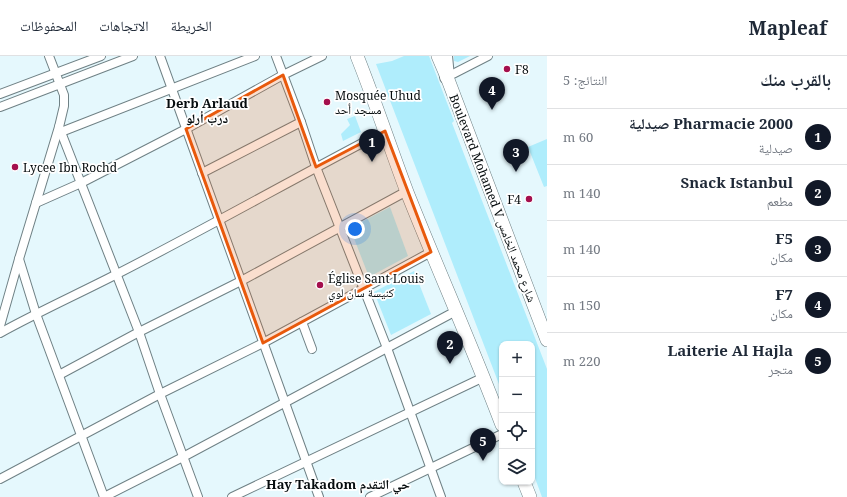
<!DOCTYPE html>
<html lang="ar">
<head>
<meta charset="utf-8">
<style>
  body { margin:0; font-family:"Noto Serif","Noto Naskh Arabic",serif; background:#f2f2f3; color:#1f2937; direction:rtl }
  .controls { position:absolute; right:12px; bottom:12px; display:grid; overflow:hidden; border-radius:8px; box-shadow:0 1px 3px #0004 }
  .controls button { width:36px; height:36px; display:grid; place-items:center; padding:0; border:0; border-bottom:1px solid #e0e1e3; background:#fff; color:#1f2937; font:20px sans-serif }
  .you { position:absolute; left:355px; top:173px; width:14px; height:14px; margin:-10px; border:3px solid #fff; border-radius:50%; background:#1a73e8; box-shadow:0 0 0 6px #1a73e833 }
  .badge { display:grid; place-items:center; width:26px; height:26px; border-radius:50%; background:#111827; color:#fff; font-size:13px; font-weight:700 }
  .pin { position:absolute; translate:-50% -33px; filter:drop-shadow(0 1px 2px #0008) }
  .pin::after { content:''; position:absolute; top:21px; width:14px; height:12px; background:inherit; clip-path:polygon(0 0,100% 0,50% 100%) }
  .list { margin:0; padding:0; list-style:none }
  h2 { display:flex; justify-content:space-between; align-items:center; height:52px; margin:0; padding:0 16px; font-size:17px }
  h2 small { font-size:13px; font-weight:400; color:#747a83 }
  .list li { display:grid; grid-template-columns:26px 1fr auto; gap:12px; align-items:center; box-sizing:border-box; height:56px; padding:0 16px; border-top:1px solid #e0e1e3 }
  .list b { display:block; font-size:15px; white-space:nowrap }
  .list p { margin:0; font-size:13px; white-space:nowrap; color:#747a83 }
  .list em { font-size:13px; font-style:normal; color:#747a83 }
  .icon { flex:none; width:22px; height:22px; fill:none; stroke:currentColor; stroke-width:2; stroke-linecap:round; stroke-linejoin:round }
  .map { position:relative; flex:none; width:547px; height:441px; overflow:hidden; direction:ltr }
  header { display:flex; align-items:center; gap:24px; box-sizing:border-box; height:56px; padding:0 20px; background:#fff; border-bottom:1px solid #e0e1e3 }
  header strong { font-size:19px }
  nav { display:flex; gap:22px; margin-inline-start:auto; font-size:14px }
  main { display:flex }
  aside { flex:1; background:#fff }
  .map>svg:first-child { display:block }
  .green { fill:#afedfc }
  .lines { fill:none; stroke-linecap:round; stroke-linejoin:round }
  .minor-casing { stroke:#6f8185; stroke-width:10 }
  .primary-casing { stroke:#6f8185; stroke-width:14 }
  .trunk-casing { stroke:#6f8185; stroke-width:16 }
  .minor { stroke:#fff; stroke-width:8 }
  .primary { stroke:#fff; stroke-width:13 }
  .trunk { stroke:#fff; stroke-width:14 }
  .marked { fill:#e8590c; fill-opacity:0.2; stroke:#e8590c; stroke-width:3; stroke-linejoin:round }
  .poi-dot { fill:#a40f4d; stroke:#fff; stroke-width:1.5 }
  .labels { text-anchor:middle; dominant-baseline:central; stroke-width:3.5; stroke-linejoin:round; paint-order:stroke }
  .poi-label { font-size:12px; fill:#060c0e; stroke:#fff; text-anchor:start }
  .street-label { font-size:12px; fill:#060c0e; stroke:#fff }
  .neighbourhood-label { font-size:13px; font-weight:bold; fill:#060c0e; stroke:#fff }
</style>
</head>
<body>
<header>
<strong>Mapleaf</strong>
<nav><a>الخريطة</a><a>الاتجاهات</a><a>المحفوظات</a></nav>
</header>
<main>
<aside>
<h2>بالقرب منك<small>النتائج: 5</small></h2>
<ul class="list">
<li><span class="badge">1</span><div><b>Pharmacie 2000 صيدلية</b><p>صيدلية</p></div><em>60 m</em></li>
<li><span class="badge">2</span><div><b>Snack Istanbul</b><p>مطعم</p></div><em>140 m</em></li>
<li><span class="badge">3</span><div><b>F5</b><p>مكان</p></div><em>140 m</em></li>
<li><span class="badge">4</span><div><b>F7</b><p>مكان</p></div><em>150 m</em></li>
<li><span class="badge">5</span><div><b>Laiterie Al Hajla</b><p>متجر</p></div><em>220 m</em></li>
</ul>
</aside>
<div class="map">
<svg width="547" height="441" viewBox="0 0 547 441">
  <rect width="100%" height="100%" fill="#e5f8fd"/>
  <g class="green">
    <path d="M404,0H429L454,65L452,67L547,313V441H542L532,414V288H502V336L376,8L392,5Z"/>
    <path d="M454,0H470L458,6L454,5Z"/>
    <path d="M355,60L361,76L343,85L341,78L350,69L347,63Z"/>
    <path d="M547,83V130L544,131L528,91Z"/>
    <path d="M390,151L408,200L369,221L350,172Z"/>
    <path d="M414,215L431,258L391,279L374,236Z"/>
  </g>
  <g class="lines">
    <g class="minor-casing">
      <g id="minor">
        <path d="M160,0L319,441"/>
        <path d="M276,0L301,66L316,111L387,292L441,441"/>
        <path d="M447,21L488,0"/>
        <path d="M0,38L101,0"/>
        <path d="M0,51L133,0"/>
        <path d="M59,71L139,276L160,338L198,441"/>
        <path d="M61,76L255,0"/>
        <path d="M202,117L301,66"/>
        <path d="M36,147L81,127L186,73L283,19L322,0"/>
        <path d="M19,203L36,258L104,441"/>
        <path d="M302,266L312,293"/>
        <path d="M0,270L19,203L59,71L64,50V39L49,0"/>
        <path d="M0,277C38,256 78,238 117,218C207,172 295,122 385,75"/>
        <path d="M59,319L139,276L241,225L407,135"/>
        <path d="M0,423L160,338L263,287L431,196"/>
        <path d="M104,441L183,401L456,255"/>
        <path d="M232,441L484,321"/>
        <path d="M370,441L502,378"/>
      </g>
    </g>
    <g class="primary-casing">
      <g id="primary">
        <path d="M357,0C375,45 390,91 407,136C438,214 472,290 502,369"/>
        <path d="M438,0L447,21L547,284"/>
        <path d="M524,426L530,441"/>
      </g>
    </g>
    <g class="trunk-casing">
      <path id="trunk" d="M445,0L447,21"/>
    </g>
    <use href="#minor" class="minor"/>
    <use href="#primary" class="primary"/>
    <use href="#trunk" class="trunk"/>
  </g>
  <path class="marked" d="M283,19L316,111L385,75L431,196L263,287L186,73Z"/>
  <g class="poi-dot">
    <circle cx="507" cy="13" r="4"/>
    <circle cx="327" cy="46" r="4"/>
    <circle cx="15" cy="111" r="4"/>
    <circle cx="529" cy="143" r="4"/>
    <circle cx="320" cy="229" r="4"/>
  </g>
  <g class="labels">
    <g class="poi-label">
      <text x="515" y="13">F8</text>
      <text x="335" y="39">Mosquée Uhud<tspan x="335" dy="14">مسجد أحد</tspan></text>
      <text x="23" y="111">Lycee Ibn Rochd</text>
      <text x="521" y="143" text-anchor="end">F4</text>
      <text x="328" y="222">Église Sant Louis<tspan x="328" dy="14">كنيسة سان لوي</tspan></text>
    </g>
    <g class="street-label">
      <text transform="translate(493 142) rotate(69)">Boulevard Mohamed V شارع محمد الخامس</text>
    </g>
    <g class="neighbourhood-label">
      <text x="207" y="47">Derb Arlaud<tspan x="207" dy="15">درب أرلو</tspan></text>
      <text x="338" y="428">Hay Takadom حي التقدم</text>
    </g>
  </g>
</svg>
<div class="controls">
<button>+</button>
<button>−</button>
<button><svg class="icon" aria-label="locate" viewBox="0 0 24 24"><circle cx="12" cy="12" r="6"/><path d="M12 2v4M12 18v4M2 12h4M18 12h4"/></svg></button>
<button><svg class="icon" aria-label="layers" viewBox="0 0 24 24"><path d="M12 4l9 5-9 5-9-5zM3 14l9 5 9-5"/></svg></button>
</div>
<div class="you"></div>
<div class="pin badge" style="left:372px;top:106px">1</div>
<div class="pin badge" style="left:450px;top:308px">2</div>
<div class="pin badge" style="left:516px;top:116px">3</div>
<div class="pin badge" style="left:492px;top:54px">4</div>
<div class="pin badge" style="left:483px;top:405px">5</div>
</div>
</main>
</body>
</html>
